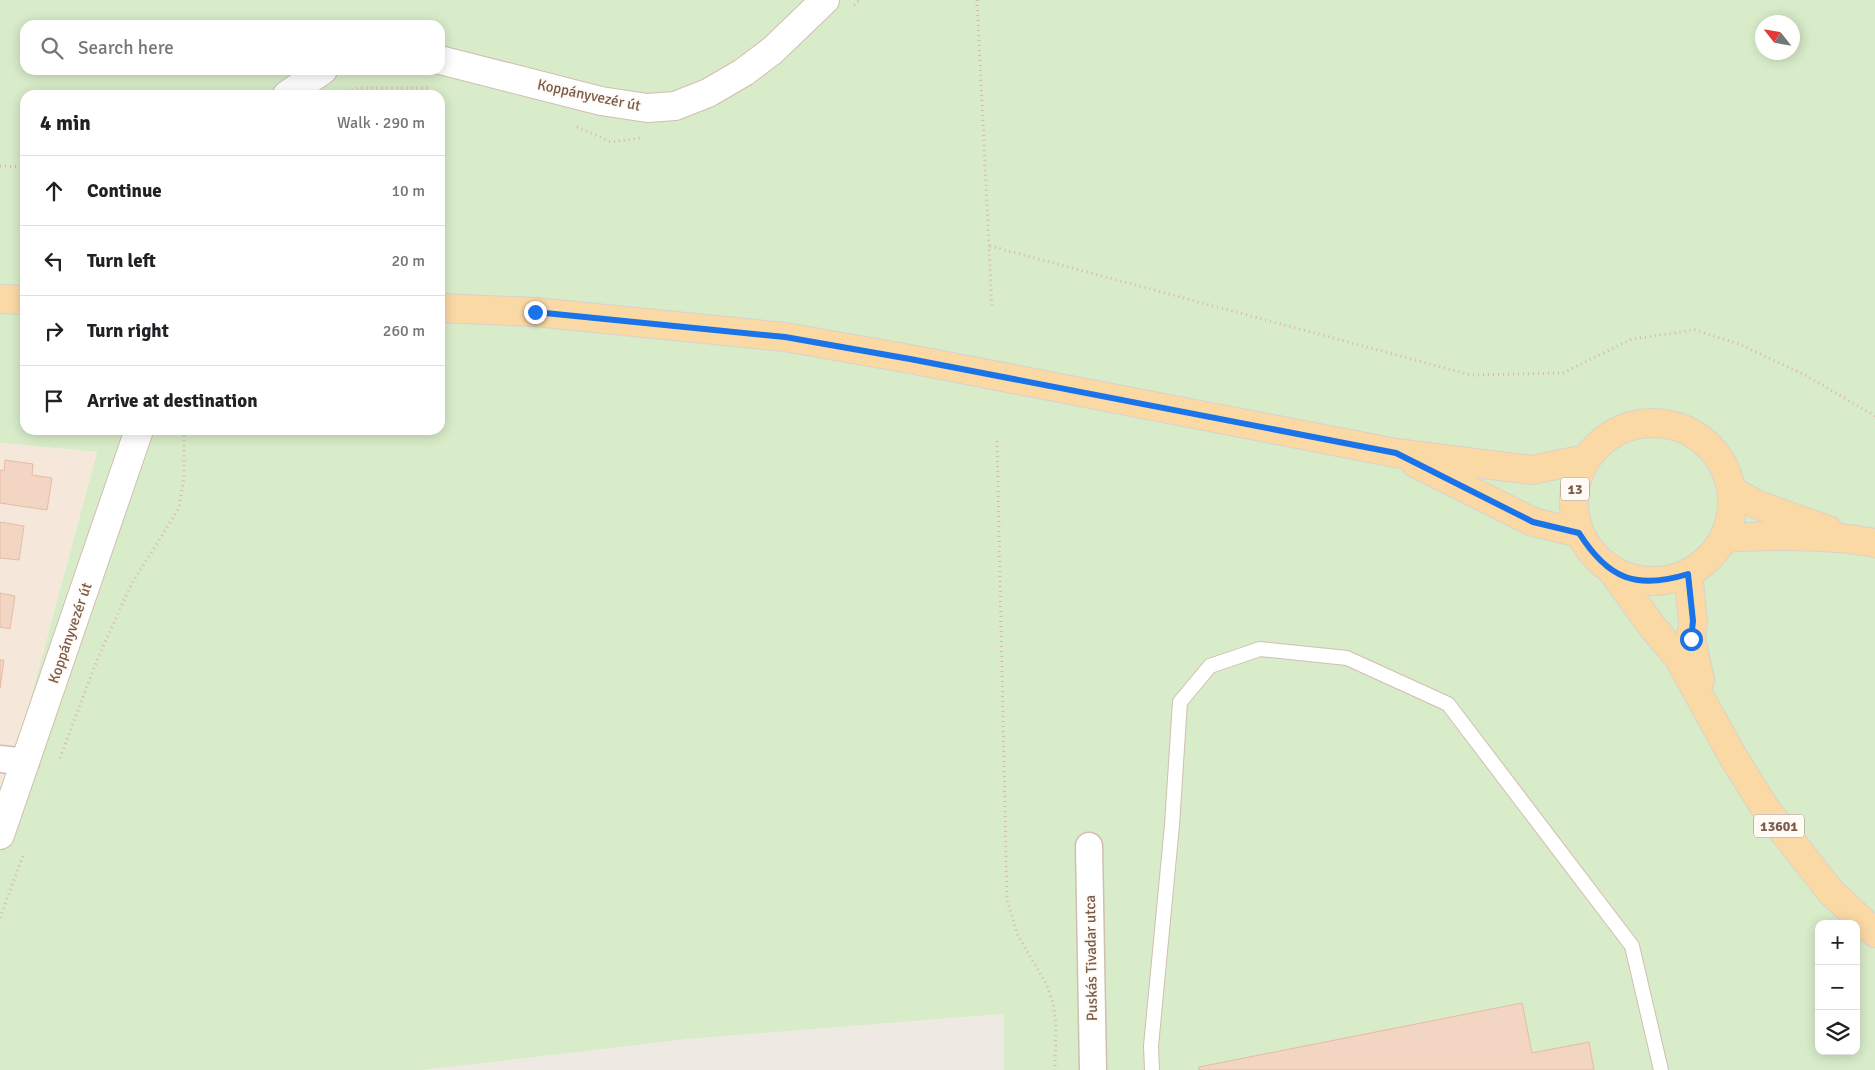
<!DOCTYPE html>
<html lang="en">
<head>
<meta charset="utf-8">
<style>
  body { margin:0; font-family:Signika,sans-serif; background:#f2f2f2; color:#202124 }
  .controls { position:absolute; right:15px; bottom:15px; display:grid; overflow:hidden; border-radius:10px; box-shadow:0 2px 12px #0003 }
  .controls button { width:45px; height:45px; display:grid; place-items:center; padding:0; border:0; border-bottom:1px solid #e0e0e0; background:#fff; color:#202124; font:25px sans-serif }
  .compass { position:absolute; left:1755px; top:15px; width:45px; height:45px; border-radius:50%; background:#fff; box-shadow:0 2px 12px #0003; rotate:301deg }
  .stop { position:absolute; width:15px; height:15px; margin:-11px; border:4px solid #1a73e8; border-radius:50%; background:#fff }
  .stop.end { background:#1a73e8; border-color:#fff; box-shadow:0 1px 5px #0008 }
  .list { margin:0; padding:0; list-style:none }
  h2 { display:flex; justify-content:space-between; align-items:center; height:65px; margin:0; padding:0 20px; font-size:21px }
  h2 small { font-size:16px; font-weight:400; color:#757577 }
  .list li { display:grid; grid-template-columns:32px 1fr auto; gap:15px; align-items:center; box-sizing:border-box; height:70px; padding:0 20px; border-top:1px solid #e0e0e0 }
  .list b { display:block; font-size:19px; white-space:nowrap }
  .list em { font-size:16px; font-style:normal; color:#757577 }
  .icon { flex:none; width:28px; height:28px; fill:none; stroke:currentColor; stroke-width:2; stroke-linecap:round; stroke-linejoin:round }
  .map { position:relative; flex:none; width:1875px; height:1070px; overflow:hidden }
  .search { position:absolute; background:#fff; box-shadow:0 2px 12px #0003; left:20px; top:20px; width:425px; height:55px; display:flex; align-items:center; gap:12px; box-sizing:border-box; padding:0 18px; border-radius:15px; color:#757577; font-size:19px }
  .panel { position:absolute; background:#fff; box-shadow:0 2px 12px #0003; left:20px; top:90px; width:425px; height:345px; border-radius:15px }
  .map>svg:first-child { display:block }
  .residential { fill:#f5e8da }
  .industrial { fill:#efe9e4 }
  .green { fill:#d8ecc9; fill-rule:evenodd }
  .building { fill:#f3d5c3; stroke:#e6bba3 }
  .lines { fill:none; stroke-linecap:round; stroke-linejoin:round }
  .service-casing { stroke:#d1beb0; stroke-width:16 }
  .minor-casing { stroke:#d1beb0; stroke-width:29 }
  .tertiary-casing { stroke:#d1beb0; stroke-width:30 }
  .primary-casing { stroke:#dad1cd; stroke-width:30 }
  .path { stroke:#d9b8a5; stroke-width:3; stroke-dasharray:1 4; stroke-linecap:butt }
  .service { stroke:#fff; stroke-width:14 }
  .minor { stroke:#fff; stroke-width:26 }
  .tertiary { stroke:#fff; stroke-width:28 }
  .primary { stroke:#fbd9a5; stroke-width:28 }
  .route { stroke:#1a73e8; stroke-width:6 }
  .labels { text-anchor:middle; dominant-baseline:central; stroke-width:4; stroke-linejoin:round; paint-order:stroke }
  .shield { fill:#fffaf3; stroke:#a28b7f; stroke-width:1 }
  .shield-label { font-size:14px; font-weight:bold; fill:#7a5c4d }
  .street-label { font-size:15px; fill:#7a5c4d; stroke:#fffaf3 }
</style>
</head>
<body>
<div class="map">
<svg width="1875" height="1070" viewBox="0 0 1875 1070">
  <rect width="100%" height="100%" fill="#fdf6ec"/>
  <path class="residential" d="M0,443L97,452L0,813Z"/>
  <path class="industrial" d="M1005,1014L1004,1070H424L689,1039Z"/>
  <path class="green" d="M0,0H1875V1070H1004V1014L689,1039L424,1070H0V813L97,452L0,443ZM1762,22H1792V52H1762ZM25,25H440V70H25ZM25,95H440V430H25ZM1819,924H1856V1051H1819Z"/>
  <g class="building">
    <path d="M5,460L33,464L32,475L52,478L47,510L0,503V470L4,471Z"/>
    <path d="M0,522L24,526L19,560L0,558Z"/>
    <path d="M0,593L15,596L10,629L0,627Z"/>
    <path d="M0,660H4L0,688Z"/>
    <path d="M1522,1003L1532,1053L1589,1042L1594,1070H1199V1067Z"/>
  </g>
  <g class="lines">
    <g class="service-casing">
      <path id="service" d="M1152,1070L1151,1046L1172,825L1180,702L1210,666L1260,649L1347,658L1448,704L1632,946L1661,1070"/>
    </g>
    <g class="minor-casing">
      <g id="minor">
        <path d="M0,759L26,762"/>
        <path d="M1089,846L1093,1070"/>
      </g>
    </g>
    <g class="tertiary-casing">
      <g id="tertiary">
        <path d="M440,60L601,101L647,108L675,106L708,93L744,72L773,50L825,0"/>
        <path d="M287,95L323,70"/>
        <path d="M0,835L139,430"/>
      </g>
    </g>
    <g class="primary-casing">
      <g id="primary">
        <path d="M0,299L25,300"/>
        <path d="M440,308L535,312L785,337L910,359L1396,453L1531,470L1586,459"/>
        <circle cx="1653" cy="502" r="79"/>
        <path d="M1415,463L1533,522L1579,533"/>
        <path d="M1732,491L1758,505L1828,530"/>
        <path d="M1724,538C1774,535 1826,534 1875,543"/>
        <path d="M1613,572L1651,625L1678,657L1732,755L1765,808L1831,892L1875,933"/>
        <path d="M1688,574L1693,621L1691,639L1700,680"/>
      </g>
    </g>
    <g class="path">
      <path d="M977,0L992,308"/>
      <path d="M854,5L860,0"/>
      <path d="M343,95L358,88H429"/>
      <path d="M577,127L611,142L640,138"/>
      <path d="M0,166L25,167"/>
      <path d="M990,246L1471,375L1563,373L1632,339L1695,330L1739,344L1805,375L1875,416"/>
      <path d="M997,441L1007,900L1018,936L1046,983L1053,1003L1056,1023L1055,1070"/>
      <path d="M60,758L97,660L131,585L179,508L184,478V430"/>
      <path d="M0,918L24,853"/>
    </g>
    <use href="#service" class="service"/>
    <use href="#minor" class="minor"/>
    <use href="#tertiary" class="tertiary"/>
    <use href="#primary" class="primary"/>
  </g>
  <g class="lines">
    <path class="route" d="M535,312L785,337L910,359L1396,453L1533,522L1579,533C1608,579 1636,590 1688,574L1693,621L1691,639"/>
  </g>
  <g class="labels">
    <g class="shield">
      <rect x="1561" y="477.5" width="28" height="23" rx="4"/>
      <rect x="1754" y="814.5" width="50" height="23" rx="4"/>
    </g>
    <g class="shield-label">
      <text x="1575" y="489">13</text>
      <text x="1779" y="826">13601</text>
    </g>
    <g class="street-label">
      <text transform="translate(589 95) rotate(12)">Koppányvezér út</text>
      <text transform="translate(70 633) rotate(-71)">Koppányvezér út</text>
      <text transform="translate(1091 958) rotate(-91)">Puskás Tivadar utca</text>
    </g>
  </g>
</svg>
<div class="controls">
<button>+</button>
<button>−</button>
<button><svg class="icon" aria-label="layers" viewBox="0 0 24 24"><path d="M12 4l9 5-9 5-9-5zM3 14l9 5 9-5"/></svg></button>
</div>
<svg class="compass" viewBox="-18 -18 36 36"><path d="M0-13l5 13h-10z" fill="#e53935"/><path d="M0 13l5-13h-10z" fill="#757577"/></svg>
<div class="stop" style="left:1691px;top:639px"></div>
<div class="stop end" style="left:535px;top:312px"></div>
<div class="search"><svg class="icon" aria-label="search" viewBox="0 0 24 24"><circle cx="10" cy="10" r="6"/><path d="M15 15l6 6"/></svg>Search here</div>
<section class="panel">
<h2>4 min<small>Walk · 290 m</small></h2>
<ul class="list">
<li><svg class="icon" aria-label="ahead" viewBox="0 0 24 24"><path d="M12 20V5M6 11l6-6 6 6"/></svg><div><b>Continue</b></div><em>10 m</em></li>
<li><svg class="icon" aria-label="left" viewBox="0 0 24 24"><path d="M17 20v-9H6M10 6l-5 5 5 5"/></svg><div><b>Turn left</b></div><em>20 m</em></li>
<li><svg class="icon" aria-label="right" viewBox="0 0 24 24"><path d="M7 20v-9h11M14 6l5 5-5 5"/></svg><div><b>Turn right</b></div><em>260 m</em></li>
<li><svg class="icon" aria-label="arrive" viewBox="0 0 24 24"><path d="M6 21V4h12l-3 4 3 4H6"/></svg><div><b>Arrive at destination</b></div></li>
</ul>
</section>
</div>
</body>
</html>
